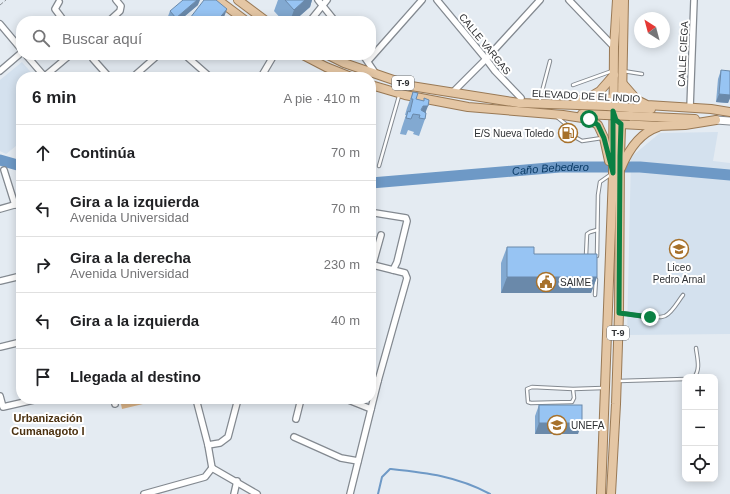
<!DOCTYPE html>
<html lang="es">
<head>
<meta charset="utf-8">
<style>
  body { margin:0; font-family:Arial,sans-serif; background:#f2f2f2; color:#202124 }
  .controls { position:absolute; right:12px; bottom:12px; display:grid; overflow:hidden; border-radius:8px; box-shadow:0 2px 10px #0003 }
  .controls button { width:36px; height:36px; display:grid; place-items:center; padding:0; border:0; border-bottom:1px solid #e0e0e0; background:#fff; color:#202124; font:20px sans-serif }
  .compass { position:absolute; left:634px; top:12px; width:36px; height:36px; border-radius:50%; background:#fff; box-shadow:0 2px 10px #0003; rotate:324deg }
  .stop { position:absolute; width:12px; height:12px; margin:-9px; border:3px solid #0b8043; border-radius:50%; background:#fff }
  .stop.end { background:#0b8043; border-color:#fff; box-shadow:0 1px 4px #0008 }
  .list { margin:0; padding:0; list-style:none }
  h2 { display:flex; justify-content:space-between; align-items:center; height:52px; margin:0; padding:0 16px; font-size:17px }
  h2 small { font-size:13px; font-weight:400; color:#757577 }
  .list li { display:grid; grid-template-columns:26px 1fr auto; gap:12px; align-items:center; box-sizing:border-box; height:56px; padding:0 16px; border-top:1px solid #e0e0e0 }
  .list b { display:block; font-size:15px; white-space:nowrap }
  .list p { margin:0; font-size:13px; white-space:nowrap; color:#757577 }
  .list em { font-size:13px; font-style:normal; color:#757577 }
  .icon { flex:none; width:22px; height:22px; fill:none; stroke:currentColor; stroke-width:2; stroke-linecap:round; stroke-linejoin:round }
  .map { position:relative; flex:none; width:730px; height:494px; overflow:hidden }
  .search { position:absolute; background:#fff; box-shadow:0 2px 10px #0003; left:16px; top:16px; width:360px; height:44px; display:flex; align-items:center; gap:10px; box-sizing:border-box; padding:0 14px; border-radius:16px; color:#757577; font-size:15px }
  .panel { position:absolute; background:#fff; box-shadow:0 2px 10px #0003; left:16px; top:72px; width:360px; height:332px; border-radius:16px }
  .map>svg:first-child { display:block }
  .built { fill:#d4e1ee }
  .pitch { fill:#d8b185 }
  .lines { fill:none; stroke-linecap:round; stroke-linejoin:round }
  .stream { stroke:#6e99c6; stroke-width:2 }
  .river { stroke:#6e99c6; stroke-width:11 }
  .service-casing { stroke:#838990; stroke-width:4.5 }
  .minor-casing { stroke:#838990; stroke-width:8 }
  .secondary-casing { stroke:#838990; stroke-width:9 }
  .primary-casing { stroke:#997955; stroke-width:10 }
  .path { stroke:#8d9297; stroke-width:1; stroke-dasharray:4 2; stroke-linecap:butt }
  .service { stroke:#fff; stroke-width:2.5 }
  .minor { stroke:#fff; stroke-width:5.5 }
  .secondary { stroke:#fff; stroke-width:7 }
  .primary { stroke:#e4c6a4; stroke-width:8 }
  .primary-bridge-casing { stroke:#997955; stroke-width:10; stroke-linecap:butt }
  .primary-bridge { stroke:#e4c6a4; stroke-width:8 }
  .wall { fill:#82a9d1 }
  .shaded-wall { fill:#6a89aa }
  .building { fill:#97c4f3; stroke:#6a89aa }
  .route { stroke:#0b8043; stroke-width:5 }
  .labels { text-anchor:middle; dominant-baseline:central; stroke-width:4; stroke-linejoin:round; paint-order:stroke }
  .shield { fill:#fff; stroke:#6d6e70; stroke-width:1 }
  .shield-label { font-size:9px; font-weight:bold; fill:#2e3033 }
  .street-label { font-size:10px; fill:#2e3033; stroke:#fff }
  .poi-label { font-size:10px; fill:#2e3033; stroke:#fff; text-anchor:start }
  .water-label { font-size:11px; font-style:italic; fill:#093a65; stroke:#fff }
  .neighbourhood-label { font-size:11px; font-weight:bold; fill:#4b3110; stroke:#fff }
</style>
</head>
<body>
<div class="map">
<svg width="730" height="494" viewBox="0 0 730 494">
  <rect width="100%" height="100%" fill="#e4ebf2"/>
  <g class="built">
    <path d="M22,62L35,77H21V142L6,154L0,151V80Z"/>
    <path d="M718,132L713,161L730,163V334L627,335L631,157L660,133Z"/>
  </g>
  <path class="pitch" d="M120,399H142L143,404L122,409Z"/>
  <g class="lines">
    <path class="stream" d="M378,494L382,477L390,469C427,473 456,476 490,494"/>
    <g class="river">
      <path d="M0,160L21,166"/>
      <path id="s1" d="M371,183L560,167H640L730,175"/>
    </g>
    <g class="service-casing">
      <g id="service">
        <path d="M623,71L642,74"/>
        <path d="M573,85L612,71"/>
        <path d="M540,99L550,61"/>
        <path d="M557,117L568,126L573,136L582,141L602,138"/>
        <path d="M379,166L399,96"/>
        <path d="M586,256L587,234L590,232L597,230"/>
        <path d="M597,256L598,195L600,182L610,175"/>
        <path d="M595,295L596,279"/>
        <path d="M621,313C632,314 655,320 665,316C673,312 678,301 683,295"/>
        <path d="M694,377C701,370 697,357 696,348"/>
        <path d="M619,381L685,379"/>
        <path d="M573,389L574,398L572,402L531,403L528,402L527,389L532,387L573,389L603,388"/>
      </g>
    </g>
    <g class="minor-casing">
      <g id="minor">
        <path d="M318,0L335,21"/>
        <path d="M437,0L486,59L495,71L521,98"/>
        <path d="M569,0L614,47"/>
        <path d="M59,2L55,9L64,21"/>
        <path d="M109,21L120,11L121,6L116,0"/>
        <path d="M310,21L327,0"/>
        <path d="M0,24L21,49"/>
        <path d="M26,55L45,77"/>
        <path d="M185,55L210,77"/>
        <path d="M363,55L376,74"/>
        <path d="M93,59L109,77"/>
        <path d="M368,61L422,0"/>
        <path d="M0,71L21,53"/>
        <path d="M45,76L70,55"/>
        <path d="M133,77L158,55"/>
        <path d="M261,77L274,55"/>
        <path d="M452,93L486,59L540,0"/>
        <path d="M690,108L694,0"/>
        <path d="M4,170L15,205"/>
        <path d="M0,209L21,203"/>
        <path d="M375,213L406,218L407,221L397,262L393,270"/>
        <path d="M371,271L381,235"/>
        <path d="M0,281L21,276"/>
        <path d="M0,347L21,342"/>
        <path d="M371,378L378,381"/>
        <path d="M0,396L3,407L38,399"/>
        <path d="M114,399L115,404"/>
        <path d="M196,399L208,445L212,468"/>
        <path d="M346,399L371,409"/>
        <path d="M296,419L301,399"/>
        <path d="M294,437L341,458L358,461"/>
        <path d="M208,445L220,443L228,437L238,399"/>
        <path d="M212,468L257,494"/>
        <path d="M144,494L205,477L212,468"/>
        <path d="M234,494L237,481"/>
        <path d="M350,494L378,381L407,278L405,273L373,265"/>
      </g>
    </g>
    <g class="secondary-casing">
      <path id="secondary" d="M716,120L730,121"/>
    </g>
    <g class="primary-casing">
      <g id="primary">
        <path d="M218,0L246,21"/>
        <path d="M238,0L266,21"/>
        <path d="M303,55L326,67L351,77"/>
        <path d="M328,55L344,63L411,86L519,103L607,106"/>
        <path d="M623,84L637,100L647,105L711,109L730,112"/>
        <path d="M371,85L405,95L468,107L563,115L589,119L598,125L604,138L609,161"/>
        <path d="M588,98L600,91L614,75"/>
        <path d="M578,100C589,100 608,94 617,103"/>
        <path d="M630,108L651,109"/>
        <path d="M582,114L605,115"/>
        <path d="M630,116L695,119"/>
        <path d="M617,121L621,124L657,126L685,125L716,120"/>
        <path d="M621,168C628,151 640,133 658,127"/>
        <path d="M601,494L613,174L614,47L617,0"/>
        <path d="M611,494L616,404L619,313L620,156L622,99L624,0"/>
      </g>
    </g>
    <path class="path" d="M0,5L6,0"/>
    <use href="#service" class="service"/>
    <use href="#minor" class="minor"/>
    <use href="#secondary" class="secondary"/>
    <use href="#primary" class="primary"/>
    <g class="primary-bridge-casing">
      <g id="primary-bridge">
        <path d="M607,106L630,108"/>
        <path d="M605,115L630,116"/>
      </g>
    </g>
    <use href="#primary-bridge" class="primary-bridge"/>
  </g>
  <g class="wall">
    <path d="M278,0H312L310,7L294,21H283L274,11Z"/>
    <path d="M198,5L179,21H168L167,19L170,11Z"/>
    <path d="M190,18L223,20L222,21H189Z"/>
    <path d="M721,70L730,95V98L728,103L716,102L718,79Z"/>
    <path d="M413,92L416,99L426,112L425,119L419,136L413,134L414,132L408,130L406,135L400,134L402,127L406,115H405L407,108Z"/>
    <path d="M507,247L534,254L597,277L591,293H501V263Z"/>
    <path d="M539,405L578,434H535V416Z"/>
  </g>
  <g class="shaded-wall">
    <path d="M197,0H200L198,5L179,21H175L176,18Z"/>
    <path d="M305,0H312L310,7L294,21H290L294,10Z"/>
    <path d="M227,9L223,20L222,21H217Z"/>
    <path d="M719,94L730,95V98L728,103L716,102Z"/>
    <path d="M423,106H428L423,119L420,115Z"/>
    <path d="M507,277H597L591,293H501Z"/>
    <path d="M539,423H582L578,434H535Z"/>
  </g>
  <g class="building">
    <path d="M183,0H197L176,18L170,11Z"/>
    <path d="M204,0H216L227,9L217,21H194L190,18Z"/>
    <path d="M285,0H305L294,10Z"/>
    <path d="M721,70L730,71V95L719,94Z"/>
    <path d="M413,92L418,93L416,99L424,101V98L429,100L428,106H423L421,110L426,113L425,119L419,118L420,115L413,114L411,119L406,118L408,111L410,112L413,99H411Z"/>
    <path d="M507,247H534V254H597V277H507Z"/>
    <rect x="539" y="405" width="43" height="18"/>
  </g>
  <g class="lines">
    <path class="route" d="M589,119L598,125L604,138L613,173V111L616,120L621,124L620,156L619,313L650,317"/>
  </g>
  <defs>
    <g id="fuel-ring" transform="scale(1)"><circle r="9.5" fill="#fff" stroke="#a7712b" stroke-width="1.5"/><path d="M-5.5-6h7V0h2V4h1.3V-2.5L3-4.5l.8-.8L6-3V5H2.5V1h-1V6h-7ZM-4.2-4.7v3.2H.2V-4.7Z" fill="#a7712b"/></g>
    <g id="school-ring" transform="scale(1)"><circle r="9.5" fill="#fff" stroke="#a7712b" stroke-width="1.5"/><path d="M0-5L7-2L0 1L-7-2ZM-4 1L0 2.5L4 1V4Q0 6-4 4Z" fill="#a7712b"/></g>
    <g id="civic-ring" transform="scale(1)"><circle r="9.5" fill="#fff" stroke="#a7712b" stroke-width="1.5"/><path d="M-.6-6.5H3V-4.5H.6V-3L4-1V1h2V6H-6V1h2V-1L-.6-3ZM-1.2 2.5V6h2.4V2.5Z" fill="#a7712b"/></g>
    <g id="university-ring" transform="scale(1)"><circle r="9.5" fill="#fff" stroke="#a7712b" stroke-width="1.5"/><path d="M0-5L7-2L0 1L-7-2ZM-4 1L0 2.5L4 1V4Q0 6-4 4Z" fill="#a7712b"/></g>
  </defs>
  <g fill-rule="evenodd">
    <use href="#fuel-ring" x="568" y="133"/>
    <use href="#school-ring" x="679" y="249"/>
    <use href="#civic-ring" x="546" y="282"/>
    <use href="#university-ring" x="557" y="425"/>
  </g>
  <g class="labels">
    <g class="shield">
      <rect x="392" y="76" width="22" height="14" rx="3"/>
      <rect x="607" y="326" width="22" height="14" rx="3"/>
    </g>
    <g class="shield-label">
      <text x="403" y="83">T-9</text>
      <text x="618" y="333">T-9</text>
    </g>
    <g class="street-label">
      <text transform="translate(485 44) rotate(51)">CALLE VARGAS</text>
      <text transform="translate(683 54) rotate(-87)">CALLE CIEGA</text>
      <text transform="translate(586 96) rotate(3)">ELEVADO DE EL INDIO</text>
    </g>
    <g class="poi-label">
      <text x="554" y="133" text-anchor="end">E/S Nueva Toledo</text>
      <text x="679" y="267" text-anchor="middle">Liceo<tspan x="679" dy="12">Pedro Arnal</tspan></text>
      <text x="560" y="282">SAIME</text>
      <text x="571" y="425">UNEFA</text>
    </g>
    <g class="water-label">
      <text stroke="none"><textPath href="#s1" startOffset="180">Caño Bebedero</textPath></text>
    </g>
    <g class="neighbourhood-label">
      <text x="48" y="418">Urbanización<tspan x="48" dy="13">Cumanagoto I</tspan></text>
    </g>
  </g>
</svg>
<div class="controls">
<button>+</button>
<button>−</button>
<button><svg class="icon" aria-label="locate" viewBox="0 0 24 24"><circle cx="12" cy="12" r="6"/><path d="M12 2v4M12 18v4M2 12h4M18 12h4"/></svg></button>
</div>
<svg class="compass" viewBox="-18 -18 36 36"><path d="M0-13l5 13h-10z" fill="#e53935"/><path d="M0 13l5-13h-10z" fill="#757577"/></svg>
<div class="stop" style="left:589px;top:119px"></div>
<div class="stop end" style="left:650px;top:317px"></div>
<div class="search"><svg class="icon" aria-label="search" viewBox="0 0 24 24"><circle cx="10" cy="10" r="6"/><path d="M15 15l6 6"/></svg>Buscar aquí</div>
<section class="panel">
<h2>6 min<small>A pie · 410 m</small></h2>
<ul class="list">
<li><svg class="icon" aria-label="ahead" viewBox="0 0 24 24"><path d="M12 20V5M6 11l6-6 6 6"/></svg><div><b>Continúa</b></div><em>70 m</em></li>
<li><svg class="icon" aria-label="left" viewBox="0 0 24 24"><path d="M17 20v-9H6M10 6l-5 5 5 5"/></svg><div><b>Gira a la izquierda</b><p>Avenida Universidad</p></div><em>70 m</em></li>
<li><svg class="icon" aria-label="right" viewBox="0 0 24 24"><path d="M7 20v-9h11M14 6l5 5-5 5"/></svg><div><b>Gira a la derecha</b><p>Avenida Universidad</p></div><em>230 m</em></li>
<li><svg class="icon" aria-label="left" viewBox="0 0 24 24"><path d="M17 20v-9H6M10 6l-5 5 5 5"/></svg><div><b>Gira a la izquierda</b></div><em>40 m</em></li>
<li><svg class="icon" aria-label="arrive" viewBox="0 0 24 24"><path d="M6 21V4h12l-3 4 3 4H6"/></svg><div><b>Llegada al destino</b></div></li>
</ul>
</section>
</div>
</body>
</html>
